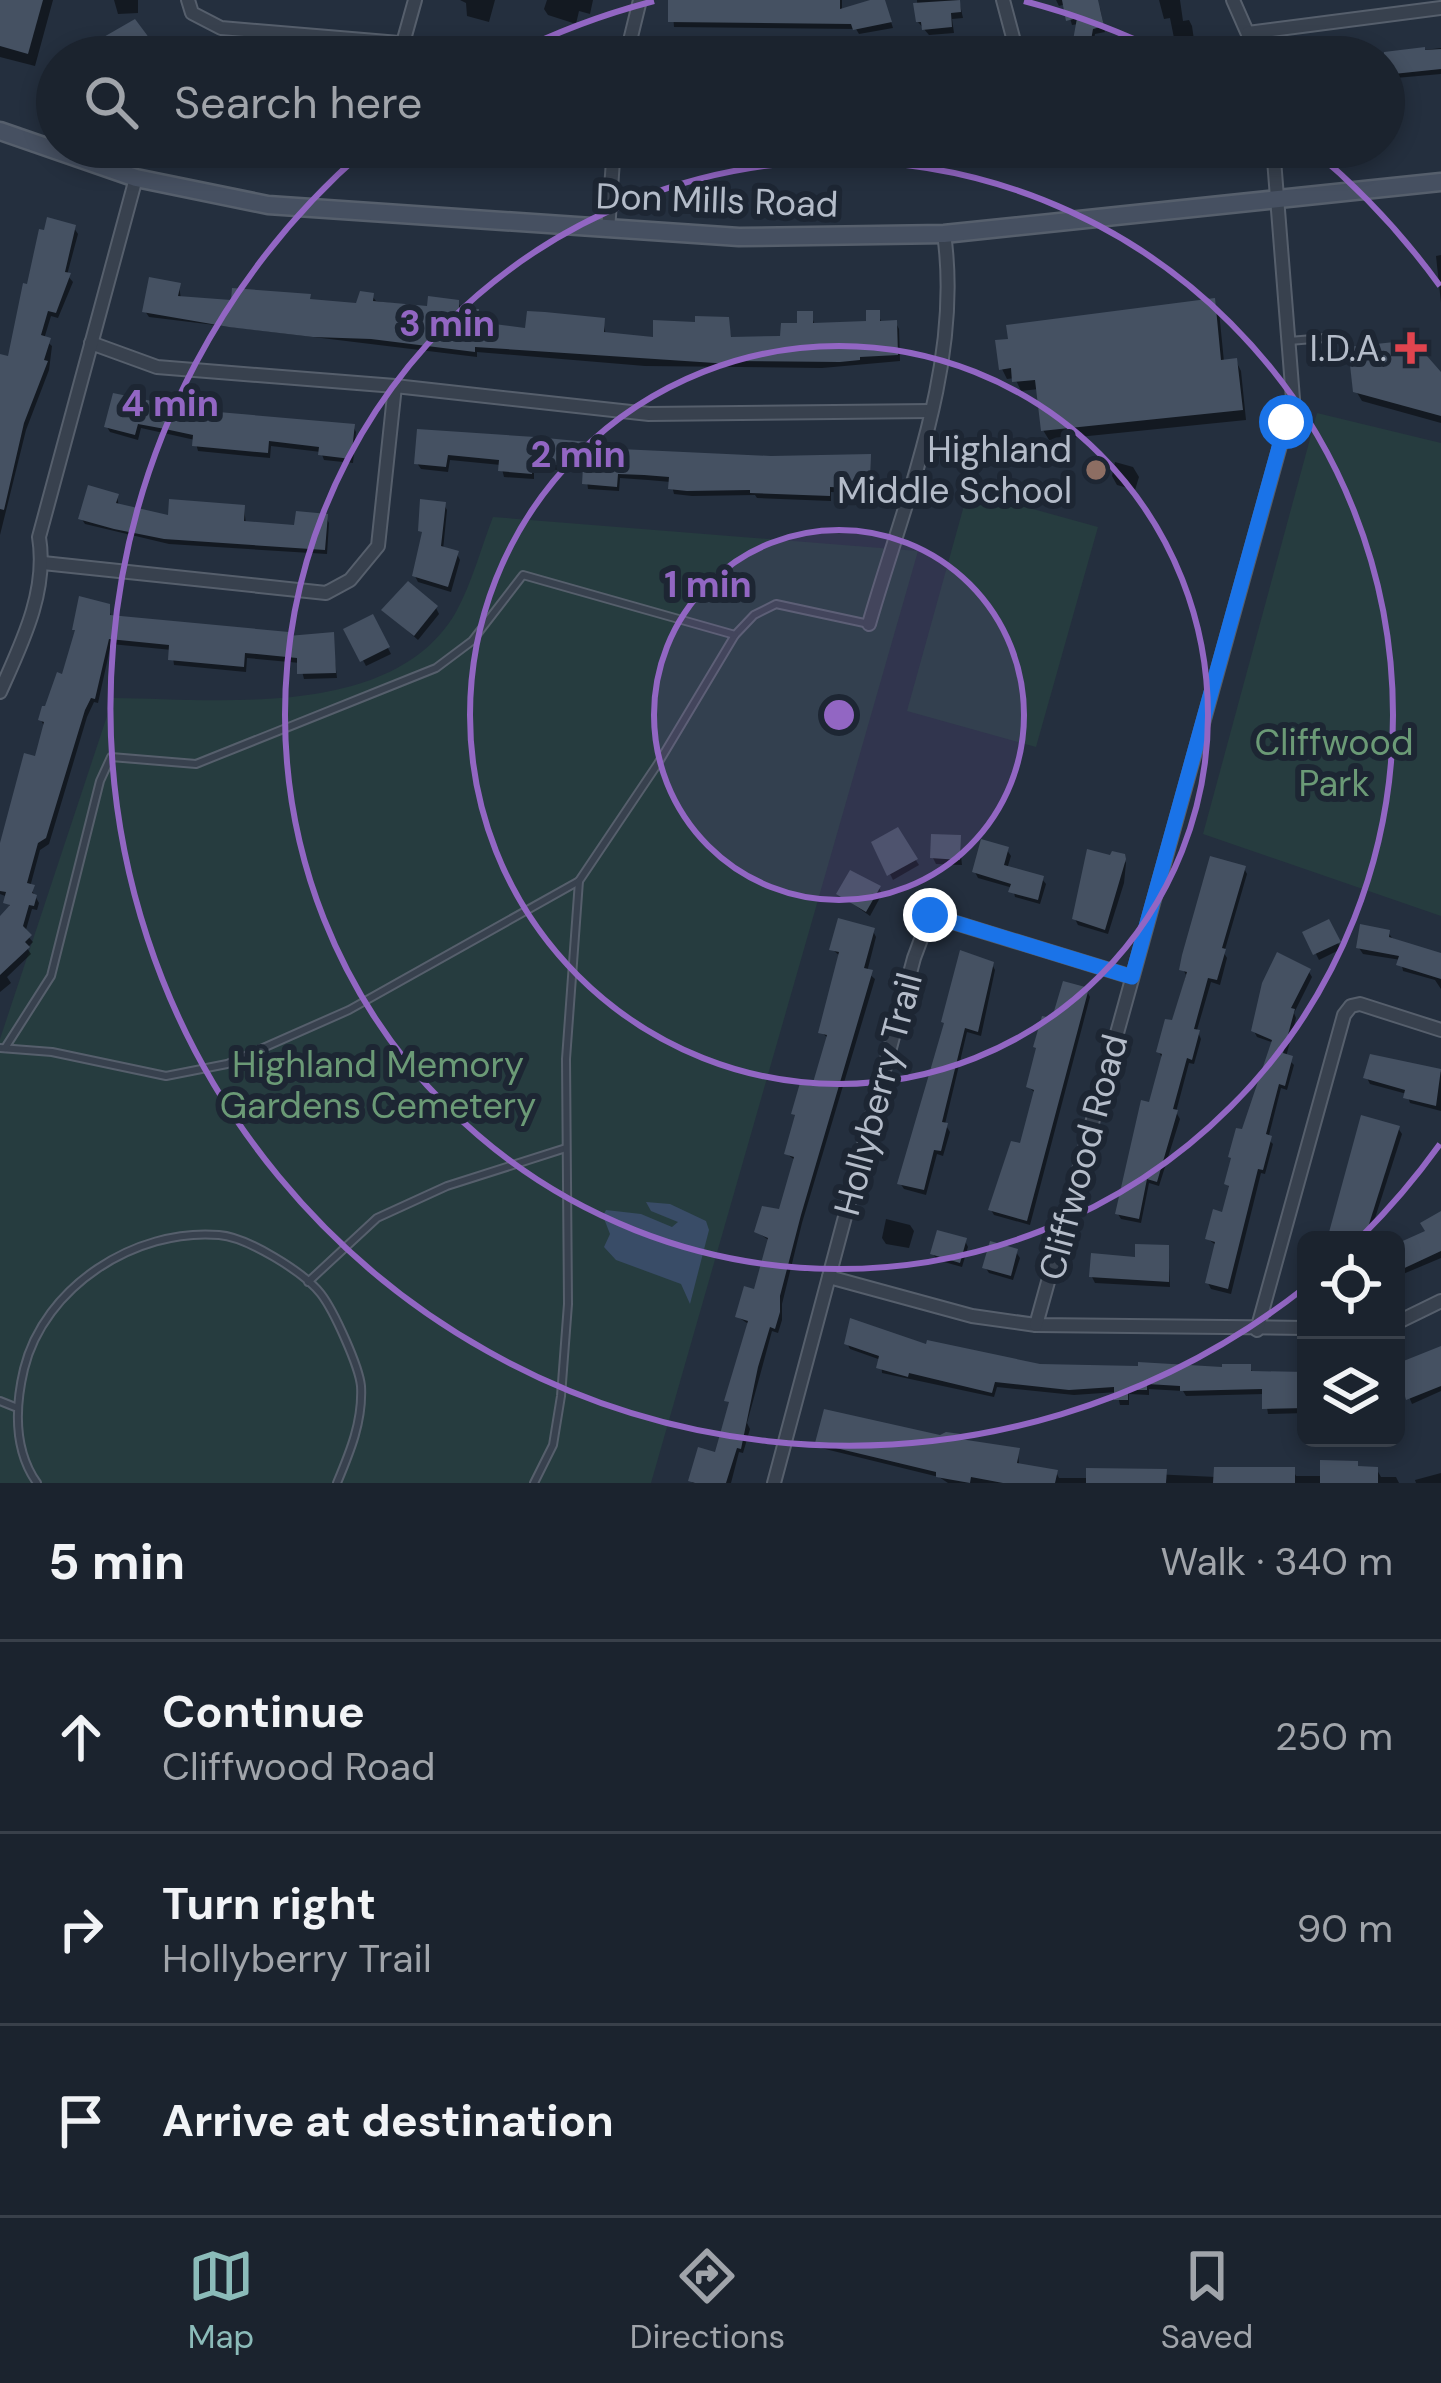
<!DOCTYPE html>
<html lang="en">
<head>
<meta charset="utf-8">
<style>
  body { margin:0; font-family:"DM Sans",sans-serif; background:#282f3a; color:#f1f3f6 }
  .controls { position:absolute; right:36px; bottom:36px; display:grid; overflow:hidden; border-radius:18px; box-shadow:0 6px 18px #0003 }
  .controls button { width:108px; height:108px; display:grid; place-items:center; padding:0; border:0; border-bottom:3px solid #39404a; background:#1b232e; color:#f1f3f6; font:60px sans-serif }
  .stop { position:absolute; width:36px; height:36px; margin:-27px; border:9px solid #1a73e8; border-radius:50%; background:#fff }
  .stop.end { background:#1a73e8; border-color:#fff; box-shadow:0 3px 12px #0008 }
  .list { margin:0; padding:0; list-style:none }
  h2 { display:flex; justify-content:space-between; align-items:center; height:156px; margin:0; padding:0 48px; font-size:51px }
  h2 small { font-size:39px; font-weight:400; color:#a0a4aa }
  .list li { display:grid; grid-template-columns:78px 1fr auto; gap:36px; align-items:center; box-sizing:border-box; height:192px; padding:0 48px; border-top:3px solid #39404a }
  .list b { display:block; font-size:45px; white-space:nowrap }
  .list p { margin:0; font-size:39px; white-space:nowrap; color:#a0a4aa }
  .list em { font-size:39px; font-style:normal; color:#a0a4aa }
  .icon { flex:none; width:66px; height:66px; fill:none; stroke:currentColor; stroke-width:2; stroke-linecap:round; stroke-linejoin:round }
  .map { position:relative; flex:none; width:1441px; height:1483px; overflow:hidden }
  .search { position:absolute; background:#1b232e; box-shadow:0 6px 18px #0003; left:36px; right:36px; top:36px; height:132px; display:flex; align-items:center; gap:30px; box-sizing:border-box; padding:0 42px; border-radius:66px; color:#a0a4aa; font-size:45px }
  .sheet { height:732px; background:#1b232e }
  nav { display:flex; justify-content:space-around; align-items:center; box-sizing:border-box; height:168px; border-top:3px solid #39404a; background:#1b232e; font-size:33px; color:#a0a4aa }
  nav a { display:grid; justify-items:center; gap:6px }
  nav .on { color:#8bbbb9 }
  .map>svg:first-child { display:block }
  .green { fill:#263c3f }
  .water { fill:#394c67 }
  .shadow { fill:#0007 }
  .building { fill:#455162 }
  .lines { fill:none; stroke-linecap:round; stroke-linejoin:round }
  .service-casing { stroke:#565f6c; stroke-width:10 }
  .minor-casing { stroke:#565f6c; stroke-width:16 }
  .secondary-casing { stroke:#565f6c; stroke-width:21 }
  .service { stroke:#38414e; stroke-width:6 }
  .minor { stroke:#38414e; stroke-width:12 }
  .secondary { stroke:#465061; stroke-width:16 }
  .route { stroke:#1a73e8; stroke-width:15 }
  .ring { fill:none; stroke:#9266c3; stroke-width:6 }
  .health-dot { fill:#e0444e; stroke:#1d2633; stroke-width:4.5 }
  .education-dot { fill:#8d6e63; stroke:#1d2633; stroke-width:4.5 }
  .labels { text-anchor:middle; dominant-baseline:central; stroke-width:12; stroke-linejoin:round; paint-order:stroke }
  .street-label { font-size:36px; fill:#b4bcc9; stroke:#1d2633 }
  .poi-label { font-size:36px; fill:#b4bcc9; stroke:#1d2633; text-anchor:end }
  .park-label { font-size:36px; fill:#6b9a76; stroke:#1d2633 }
  .centre { fill:#9266c3; stroke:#1d2633; stroke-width:6 }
  .ring-label { font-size:36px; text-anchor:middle; font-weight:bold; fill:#9266c3; stroke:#1d2633; stroke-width:12; stroke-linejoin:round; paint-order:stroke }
</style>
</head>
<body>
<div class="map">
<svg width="1441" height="1483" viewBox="0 0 1441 1483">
  <rect width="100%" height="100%" fill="#242f3e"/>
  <g class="green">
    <path d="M1317,413L1441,443V916L1203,834Z"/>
    <path d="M968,491L1098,527L1036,747L907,711Z"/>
    <path d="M493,517L918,551L651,1483H0V1039L113,698C219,699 394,720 456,612C472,583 481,548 493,517Z"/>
  </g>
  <path class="water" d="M646,1202L670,1204L706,1221L709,1230L690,1304L681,1284L616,1260L604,1247L610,1234L603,1216L606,1210L641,1214L672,1227L678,1222L651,1211Z"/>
  <g class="shadow">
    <path d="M0,0H53L35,66L0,57Z"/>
    <path d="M114,0H138V13L118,14Z"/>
    <path d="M460,0H495L489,22L467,16L466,3Z"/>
    <path d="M547,0H593L590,14L579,11L576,24L548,15L544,9Z"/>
    <path d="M672,0H842V12L884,0L893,28L859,34L856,29L674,27Z"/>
    <path d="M917,0H959L963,18L952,19L954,33L929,35L918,22Z"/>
    <path d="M1056,0H1085L1100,8L1105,32L1095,34L1092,51L1108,57H1073L1079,24L1072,25L1066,4L1059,6Z"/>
    <path d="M1159,0H1180L1183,21L1189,20L1192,26L1196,54L1208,52L1211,57L1177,53L1170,18L1164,19Z"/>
    <path d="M1441,48V74L1384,79V57H1365Z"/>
    <path d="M713,147H923L874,152L871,147H829L820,153L789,154V160H769L765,154H731L728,148Z"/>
    <path d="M74,228L78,234L67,275L73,282L58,318L51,316L44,339L52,346L49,370L26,430L0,535V372L10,360Z"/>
    <path d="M1441,255V303L1436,256Z"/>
    <path d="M179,286L181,299L358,306L372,296L376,301L430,309L458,302L461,308L477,312L480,325L528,331L603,320L606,336L655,340L698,325L727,320L732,340L783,339L811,314L815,326L869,323L878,313L882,324L896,323L899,329L900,361L822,368L645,366L477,352V357L149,317L145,311Z"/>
    <path d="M1213,301L1219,311L1224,362L1236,361L1241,371L1246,420L1049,440L1043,430L1039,389L1021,391L1015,378L1007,379L1002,369Z"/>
    <path d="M1441,377V423L1362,401L1356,391Z"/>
    <path d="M195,413L353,426L356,432L353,463L324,460L321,452L271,446L270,458L198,451L195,440L141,428L138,440L110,432L107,427Z"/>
    <path d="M420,432L621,453L771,459L870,457L872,494L831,492V501L757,498L755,495L692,496L674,494L671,482L648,480L620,478L619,491L588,489L586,472L534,468V479L504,477L501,465L450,460L448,472L421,469L417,463Z"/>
    <path d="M1115,462L1133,467L1139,477L1135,490L1117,485L1112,476Z"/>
    <path d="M117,496L119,507L170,518L244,508L246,524L297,528L326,517L329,523L327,554L169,544L85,524L81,518Z"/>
    <path d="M444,505L447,510L443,550L457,554L460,560L451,592L418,582L415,576L424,536L421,530Z"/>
    <path d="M108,607L112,618L289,639L332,635L337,678L304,679L300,663L247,658L246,672L174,665L172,650L111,644L98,703L94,702L87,717L49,844L40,850L30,887L39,903L37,910L32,909L25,933L33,942L27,948L31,954L7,977L11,983L0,992V920L10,910L8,897L0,894V854L37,760L44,726L41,720Z"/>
    <path d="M436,608L439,614L418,640L384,610Z"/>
    <path d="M372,618L391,654L366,666L347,630Z"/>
    <path d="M897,831L919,865L893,880L875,843Z"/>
    <path d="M959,838L962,865L936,864L933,858Z"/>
    <path d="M1007,850L1011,856L1007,869L1042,879L1046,884L1040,904L1015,897L1013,888L978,878L975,872Z"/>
    <path d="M1123,857L1126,863L1124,883L1108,934L1078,925L1075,919L1112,859Z"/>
    <path d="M1244,868L1247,874L1224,953L1227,958L1220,985L1211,982L1197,1030L1201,1039L1194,1064L1189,1063L1176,1112L1180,1119L1159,1186L1149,1183L1141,1223L1121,1219L1118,1214L1151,1106L1162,1058L1159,1052L1174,1024L1186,975L1183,969Z"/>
    <path d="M879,888L882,894L870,916L839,894Z"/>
    <path d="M1328,923L1341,949L1319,960L1306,934Z"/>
    <path d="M873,931L876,937L867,972L875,979L802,1223L782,1304V1320L778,1333L772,1331L747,1423L750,1429L743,1453L739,1452L731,1483H692L717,1455L731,1407L728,1400L750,1325L738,1317L756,1293L770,1241L757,1232L781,1213L796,1161L787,1154L797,1119L794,1114L814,1090L829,1039L821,1032L841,957L832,949Z"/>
    <path d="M1388,932L1392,938L1441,956V989L1435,980L1403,971L1401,960L1363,954L1359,948Z"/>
    <path d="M992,964L995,970L981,1036L967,1032L945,1124L950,1132L943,1156L937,1154L926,1195L904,1189L900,1183L946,1026Z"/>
    <path d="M1309,972L1312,977L1294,1013L1296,1018L1286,1057L1294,1065L1287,1090L1281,1088L1268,1139L1273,1144L1265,1174L1261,1173L1231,1294L1211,1289L1208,1283L1217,1246L1208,1239L1224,1215L1231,1190L1227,1184L1274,1043L1257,1037L1254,1031Z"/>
    <path d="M1087,991L1090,997L1030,1225L994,1215L991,1210L1022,1147L1036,1094L1029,1087L1054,1022Z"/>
    <path d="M1372,1058L1441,1072V1111L1410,1103L1407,1094L1370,1084L1367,1078Z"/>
    <path d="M1363,1119L1398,1128L1402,1134L1368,1240H1330Z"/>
    <path d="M1441,1213V1258L1396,1277V1248L1430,1233Z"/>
    <path d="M886,1219L910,1225L914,1231L909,1248L886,1244L882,1238Z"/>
    <path d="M965,1241L968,1247L962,1267L937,1260L933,1254Z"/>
    <path d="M1168,1248L1170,1287L1095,1283L1092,1277Z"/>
    <path d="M1016,1252L1020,1258L1013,1280L989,1273L985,1267Z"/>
    <path d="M847,1343L928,1347L1039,1367L1225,1370L1249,1367L1254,1374H1306V1413L1268,1414L1265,1394L1186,1396L1183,1391L1149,1389V1395L1129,1394V1405H1120L1117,1392L1074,1395L997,1387L994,1397L882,1373L881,1360L850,1349Z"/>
    <path d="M1441,1349V1391L1412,1404L1397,1368Z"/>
    <path d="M959,1437L962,1442L1018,1451L1019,1466L1056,1472L1059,1478H1089V1471L1216,1477L1293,1470L1296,1476H1323L1359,1469L1377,1470L1381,1477H1396L1399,1483H948L939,1477L821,1448L818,1443Z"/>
    <path d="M1441,1473V1483H1416L1415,1480Z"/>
  </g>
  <g class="building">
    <path d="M0,0H43L28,54L0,46Z"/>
    <path d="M668,0H840V9L870,0H885L892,22L853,30L851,24L668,22Z"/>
    <path d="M960,0L961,12L951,13L952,27L922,30L921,22H916L913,3Z"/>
    <path d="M1062,0H1098L1104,26L1093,29L1088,57H1070L1077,18L1066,21Z"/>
    <path d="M135,19L147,35L160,57H113L102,38Z"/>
    <path d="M1425,47V50L1441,49V69L1384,75V52Z"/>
    <path d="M47,217L76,225L65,272L71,273L56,313L48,311L41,335L51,338L44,360L48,361L24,423L4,510L0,509V354L8,356L23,283L27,284L39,229L44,230Z"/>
    <path d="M149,277L181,283L178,296L231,300L232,288L311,294L310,299L356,303L360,291L374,293L373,301L427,306L428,296L459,300V308L479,309L478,322L525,328L527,311L545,312L605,318L604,332L653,337V320L695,322V316L729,317L731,337L780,336L781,323H797V311H813V323L866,321V310H880V321L897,320L898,355L860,357V360L840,362L731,361L730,364L475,347V352L371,339L313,337L229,327L142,312Z"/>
    <path d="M1215,298L1221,360L1237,358L1243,410L1041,431L1035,380L1012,382L1011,368L999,370L995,340L1008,339L1006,325Z"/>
    <path d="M1413,340L1441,372V416L1353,392L1348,347Z"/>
    <path d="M113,393L195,410L355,424L351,459L318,455L319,447L269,441L268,453L192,446L193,435L165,429L138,424L135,435L104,427Z"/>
    <path d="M417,429L535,437L620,445V449L771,456L871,454L870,489L830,487V496L750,493V490L687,491L668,489L669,477L644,475L618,474L617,487L582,484L583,467L532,463V474L498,471L499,460L448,455L446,467L414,464Z"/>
    <path d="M88,485L119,494L116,503L168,515L169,499L245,505L244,521L294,525L296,511L328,514L325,550L164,539L114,529L78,519Z"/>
    <path d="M420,499L446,502L441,546L459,551L448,587L412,576L422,532L418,531Z"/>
    <path d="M408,581L438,606L414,636L381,610Z"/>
    <path d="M79,596L110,604V615L289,632L288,636L334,632L336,673L297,674V658L245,653L244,667L168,660L169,645L109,639L95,699L91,698L85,710L46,838L38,843L27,883L35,885L32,893L37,895L34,906L29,905L23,926L32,935L25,942L30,947L0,975V916L10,905L3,903L6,892L0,891V843L24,753L35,756L44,722L38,720L42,706H45L57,672L62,674L75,630H72Z"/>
    <path d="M373,614L390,647L360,662L343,629Z"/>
    <path d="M898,827L918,859L887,876L871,842Z"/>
    <path d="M931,834L961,835L960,860L930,858Z"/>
    <path d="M981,839L1009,847L1004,865L1044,876L1038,900L1008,892L1011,884L972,872Z"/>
    <path d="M1087,849L1110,855L1112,851L1125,854L1126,859L1105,930L1072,919Z"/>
    <path d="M1210,856L1246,866L1222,948L1226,949L1217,980L1208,978L1194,1029L1200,1030L1192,1060L1187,1058L1173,1109L1178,1110L1157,1182L1147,1179L1139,1219L1115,1214L1141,1100L1149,1102L1162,1054L1156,1052L1165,1019L1172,1020L1187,972L1179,970L1182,955Z"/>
    <path d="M850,870L881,886L866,912L836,894Z"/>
    <path d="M838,918L875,928L864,968L873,970L801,1215L780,1296V1312L775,1329L770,1327L758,1367L741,1449L737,1448L726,1483H695L688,1481L698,1447L715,1452L729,1402L724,1401L748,1321L735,1317L744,1286L754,1289L768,1238L754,1232L762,1206L779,1209L794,1157L784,1154L795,1115L791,1114L800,1083L812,1086L827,1035L818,1033L839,952L829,950Z"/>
    <path d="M1329,919L1341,942L1313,955L1302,932Z"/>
    <path d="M1360,924L1390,930L1389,937L1441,953V979L1396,965L1399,956L1356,948Z"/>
    <path d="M960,950L994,962L978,1032L965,1028L942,1122L948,1123L941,1151L934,1150L924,1190L897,1184L944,1023L941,1022Z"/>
    <path d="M1277,952L1311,969L1291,1008L1295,1009L1283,1053L1293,1056L1285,1086L1279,1084L1266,1134L1272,1136L1263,1170L1258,1169L1228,1289L1205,1283L1215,1242L1205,1239L1213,1209L1222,1212L1229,1186L1224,1184L1231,1158L1228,1157L1236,1128L1242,1129L1272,1040L1251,1031L1262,983Z"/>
    <path d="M1063,981L1089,988L1027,1221L988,1210L1011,1141L1020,1143L1034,1090L1026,1087L1036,1048L1033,1047L1042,1016L1052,1018Z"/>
    <path d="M1370,1054L1441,1069L1436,1106L1403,1098L1405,1090L1363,1078Z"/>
    <path d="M1361,1115L1400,1126L1364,1240H1341L1328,1236Z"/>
    <path d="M1441,1211V1251L1396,1272V1244L1425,1231L1420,1223Z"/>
    <path d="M937,1230L967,1238L960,1263L930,1254Z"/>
    <path d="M990,1241L1018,1249L1011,1276L982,1268Z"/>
    <path d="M1135,1244L1169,1245V1282L1089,1277L1091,1253L1135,1257Z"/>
    <path d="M850,1318L926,1344L927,1340L1040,1364L1138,1366V1362L1222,1367V1364H1251V1371L1306,1372V1408L1262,1409V1389L1180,1391V1386L1147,1384V1390H1128V1400H1114V1387L1069,1390L995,1382L992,1393L909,1373L908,1377L876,1368L879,1356L844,1344Z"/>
    <path d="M1441,1346V1386L1406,1400L1396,1364Z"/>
    <path d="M824,1409L940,1435L946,1432L961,1434L960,1439L1020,1448L1017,1463L1058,1470L1055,1483H1003L971,1477L970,1483L936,1477V1472L815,1443Z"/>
    <path d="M1320,1460L1358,1461V1466L1378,1467V1483H1320Z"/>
    <path d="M1214,1467H1295V1483H1213Z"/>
    <path d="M1086,1468L1167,1469L1166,1483H1086Z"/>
  </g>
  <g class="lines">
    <g class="service-casing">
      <g id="service">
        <path d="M1289,341L1337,337"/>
        <path d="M0,1048L52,1052L166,1076L227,1064L349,1010L579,881L657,765L735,635L754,615L776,604L869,624"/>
        <path d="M5,1048L51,976L100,781L111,757L196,764L436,668L472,641L523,575L735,635"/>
        <path d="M308,1282L377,1218L447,1186L566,1148"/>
        <path d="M0,1401L15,1407"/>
        <path d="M37,1483C13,1449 15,1407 24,1369C44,1287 135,1228 219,1235C247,1237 304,1272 321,1294C334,1311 359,1366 361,1386C363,1421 350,1452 337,1483"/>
        <path d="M534,1483L553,1445L561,1396L568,1304L566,1059L579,881"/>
      </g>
    </g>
    <g class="minor-casing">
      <g id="minor">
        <path d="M188,0L192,13L221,28L567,57"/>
        <path d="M1233,0L1258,57"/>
        <path d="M1248,33L1441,8"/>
        <path d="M403,43L415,0"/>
        <path d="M626,57L640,0"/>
        <path d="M957,57H985"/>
        <path d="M995,57L1005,55L1015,45L1003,0"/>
        <path d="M608,230L614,147"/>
        <path d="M91,343L157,367L395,386L649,414L931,411"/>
        <path d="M43,563L326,593L350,580L378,546L395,386"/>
        <path d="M869,624C905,499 963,365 944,234"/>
        <path d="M0,692C22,643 48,591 39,537L136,178"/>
        <path d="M829,1277L972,1316L1036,1325L1306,1328"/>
        <path d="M1396,1323L1441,1301"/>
        <path d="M1036,1325L1293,399L1273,147"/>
        <path d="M1257,1330L1344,1015L1351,1006L1360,1004L1441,1030"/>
        <path d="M774,1483L914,958L930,915L1132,977"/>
      </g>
    </g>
    <g class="secondary-casing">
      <path id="secondary" d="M0,131L136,178L268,205L739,237L944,234L1441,182"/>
    </g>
    <use href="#service" class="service"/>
    <use href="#minor" class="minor"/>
    <use href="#secondary" class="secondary"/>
  </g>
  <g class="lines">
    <path class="route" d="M930,915L1132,977L1286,422"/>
  </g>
  <circle cx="839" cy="715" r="185" fill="#9266c3" fill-opacity=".12"/>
  <g class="ring">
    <circle cx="839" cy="715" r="185"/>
    <circle cx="839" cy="715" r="369"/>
    <circle cx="839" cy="715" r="554"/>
    <path d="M1440 1144A738 738 0 0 1 1361 1237M1303 1289A738 738 0 0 1 365 150M510 55A738 738 0 0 1 654 1M1024 1A738 738 0 0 1 1168 55M1313 150A738 738 0 0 1 1440 286"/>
  </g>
  <path class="health-dot" d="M1405 330h12v12h12v12h-12v12h-12v-12h-12v-12h12z"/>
  <circle class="education-dot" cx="1096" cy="470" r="12"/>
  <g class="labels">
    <g class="street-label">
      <text transform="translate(717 200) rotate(2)">Don Mills Road</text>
      <text transform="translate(878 1094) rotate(-75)">Hollyberry Trail</text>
      <text transform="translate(1083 1157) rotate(-75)">Cliffwood Road</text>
    </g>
    <g class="poi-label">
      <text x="1387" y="348">I.D.A.</text>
      <text x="1072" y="449">Highland<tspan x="1072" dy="41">Middle School</tspan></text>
    </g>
    <g class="park-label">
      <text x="1334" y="742">Cliffwood<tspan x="1334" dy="41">Park</tspan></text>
      <text x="378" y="1064">Highland Memory<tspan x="378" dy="41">Gardens Cemetery</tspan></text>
    </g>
  </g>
  <circle cx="839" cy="715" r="18" class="centre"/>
  <g class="ring-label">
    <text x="447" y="336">3 min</text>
    <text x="170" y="416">4 min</text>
    <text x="578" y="467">2 min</text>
    <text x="708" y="597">1 min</text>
  </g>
</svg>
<div class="controls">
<button><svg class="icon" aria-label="locate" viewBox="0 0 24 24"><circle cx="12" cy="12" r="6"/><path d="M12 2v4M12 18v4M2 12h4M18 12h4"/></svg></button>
<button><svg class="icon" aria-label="layers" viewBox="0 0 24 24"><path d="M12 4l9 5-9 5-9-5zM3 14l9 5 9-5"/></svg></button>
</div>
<div class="stop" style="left:1286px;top:422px"></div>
<div class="stop end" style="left:930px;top:915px"></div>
<div class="search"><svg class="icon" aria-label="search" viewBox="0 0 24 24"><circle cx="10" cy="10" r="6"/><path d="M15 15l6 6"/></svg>Search here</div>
</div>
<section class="sheet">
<h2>5 min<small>Walk · 340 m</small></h2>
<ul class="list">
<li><svg class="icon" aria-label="ahead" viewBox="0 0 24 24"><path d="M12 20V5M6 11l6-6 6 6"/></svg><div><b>Continue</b><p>Cliffwood Road</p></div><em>250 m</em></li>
<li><svg class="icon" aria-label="right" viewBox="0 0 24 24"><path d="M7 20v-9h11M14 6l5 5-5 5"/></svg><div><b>Turn right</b><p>Hollyberry Trail</p></div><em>90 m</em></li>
<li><svg class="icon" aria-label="arrive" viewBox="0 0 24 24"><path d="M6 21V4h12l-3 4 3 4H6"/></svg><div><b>Arrive at destination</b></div></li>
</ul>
</section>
<nav>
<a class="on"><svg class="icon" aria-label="map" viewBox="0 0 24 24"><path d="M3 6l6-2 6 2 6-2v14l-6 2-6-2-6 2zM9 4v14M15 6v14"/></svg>Map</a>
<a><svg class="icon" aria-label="directions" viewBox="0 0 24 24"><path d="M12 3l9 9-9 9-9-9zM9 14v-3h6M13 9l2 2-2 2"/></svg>Directions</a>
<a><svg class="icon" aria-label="saved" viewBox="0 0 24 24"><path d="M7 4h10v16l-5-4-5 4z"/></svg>Saved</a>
</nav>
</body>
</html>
